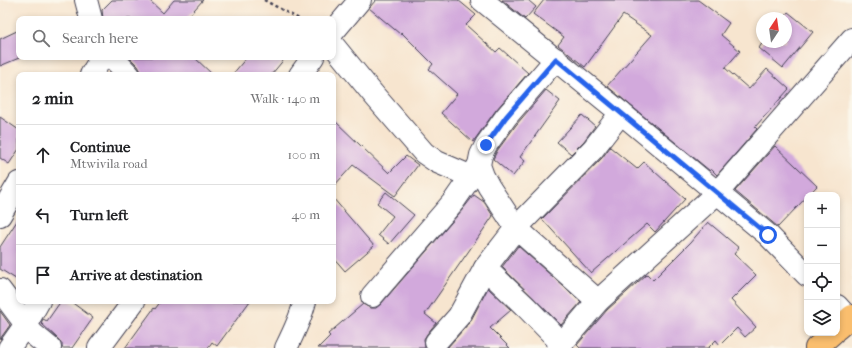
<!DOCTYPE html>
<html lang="en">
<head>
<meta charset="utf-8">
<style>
  body { margin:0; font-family:"IM FELL French Canon",serif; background:#f6f6f6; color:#202124 }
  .controls { position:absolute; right:12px; bottom:12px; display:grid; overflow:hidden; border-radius:8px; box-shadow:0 2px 6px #0003 }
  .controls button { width:36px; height:36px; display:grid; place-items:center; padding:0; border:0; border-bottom:1px solid #e0e0e0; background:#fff; color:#202124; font:20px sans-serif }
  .compass { position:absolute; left:756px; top:12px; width:36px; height:36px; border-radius:50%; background:#fff; box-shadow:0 2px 6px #0003; rotate:13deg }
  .stop { position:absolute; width:12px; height:12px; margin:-9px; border:3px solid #2563eb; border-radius:50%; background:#fff }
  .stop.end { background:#2563eb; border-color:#fff; box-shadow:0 1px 4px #0008 }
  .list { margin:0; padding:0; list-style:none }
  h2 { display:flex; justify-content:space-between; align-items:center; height:52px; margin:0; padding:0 16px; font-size:17px }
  h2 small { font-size:13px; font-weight:400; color:#757577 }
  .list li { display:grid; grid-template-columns:26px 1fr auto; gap:12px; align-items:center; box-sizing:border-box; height:60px; padding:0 16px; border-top:1px solid #e0e0e0 }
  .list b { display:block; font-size:15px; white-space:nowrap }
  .list p { margin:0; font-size:13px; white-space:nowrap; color:#757577 }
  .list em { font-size:13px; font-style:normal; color:#757577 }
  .icon { flex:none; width:22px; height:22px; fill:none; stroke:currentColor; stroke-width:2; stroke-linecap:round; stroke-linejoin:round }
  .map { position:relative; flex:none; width:852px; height:348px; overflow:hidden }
  .search { position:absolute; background:#fff; box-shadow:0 2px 6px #0003; left:16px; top:16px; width:320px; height:44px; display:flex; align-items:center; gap:10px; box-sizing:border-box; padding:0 14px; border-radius:8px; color:#757577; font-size:15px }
  .panel { position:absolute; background:#fff; box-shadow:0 2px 6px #0003; left:16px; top:72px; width:320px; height:232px; border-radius:8px }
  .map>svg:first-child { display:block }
  .building { fill:#d2a9dc }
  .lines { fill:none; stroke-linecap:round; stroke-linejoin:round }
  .minor-casing { stroke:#423f51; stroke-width:24 }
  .highway-casing { stroke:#423f51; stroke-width:24 }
  .path { stroke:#423f51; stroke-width:2.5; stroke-dasharray:3 3; stroke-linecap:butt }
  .minor { stroke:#fff; stroke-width:22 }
  .highway { stroke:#fabe6e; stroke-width:22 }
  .route { stroke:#2563eb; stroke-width:5 }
</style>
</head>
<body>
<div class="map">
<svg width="852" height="348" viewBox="0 0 852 348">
  <rect width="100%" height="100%" fill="#fbf7ec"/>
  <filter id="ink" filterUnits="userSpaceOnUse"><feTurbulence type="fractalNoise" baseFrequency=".025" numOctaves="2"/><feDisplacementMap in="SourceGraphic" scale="8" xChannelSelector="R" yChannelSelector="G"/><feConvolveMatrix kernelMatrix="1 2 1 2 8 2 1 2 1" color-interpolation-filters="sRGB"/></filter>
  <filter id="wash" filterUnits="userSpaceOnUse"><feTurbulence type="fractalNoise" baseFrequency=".012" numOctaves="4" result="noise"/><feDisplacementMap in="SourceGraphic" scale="16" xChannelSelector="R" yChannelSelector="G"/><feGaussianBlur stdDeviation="0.9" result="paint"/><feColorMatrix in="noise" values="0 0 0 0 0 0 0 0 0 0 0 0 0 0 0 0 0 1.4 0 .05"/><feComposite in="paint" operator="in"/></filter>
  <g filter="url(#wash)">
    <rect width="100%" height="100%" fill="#f7e5cf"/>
    <g id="blocks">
      <g class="building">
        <path d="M112,0H149L163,13L174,0H203L186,19H103L102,10Z"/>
        <path d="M376,0H458L476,15L466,25L496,52L500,48L528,73L496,110L473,142L441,113L457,94L429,69L433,64L401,32L400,34L369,8Z"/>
        <path d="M502,0H528L536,7L525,19Z"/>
        <path d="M544,0H698L729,23L721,35L740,51L725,68L749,89L767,69L789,89L755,127L757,129L717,175L711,169L710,171L607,86L652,35L623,15L585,67L558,45L564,37L533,14Z"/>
        <path d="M788,12L813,32L783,68L759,48L763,42H786V18H783Z"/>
        <path d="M19,30V58L0,66V39Z"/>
        <path d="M129,57H194L213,75H143L138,66Z"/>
        <path d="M247,57H286L271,75H232Z"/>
        <path d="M546,90L560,101L520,157L525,161L513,176L493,159L497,151L516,125Z"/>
        <path d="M582,115L595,126L584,141L571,154L557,142Z"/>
        <path d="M0,117L19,130V149L9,164L0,158Z"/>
        <path d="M333,119L389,173L406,156L418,165L395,196L353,165L333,187Z"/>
        <path d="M775,146L817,186L778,227L735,191Z"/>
        <path d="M610,147L637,169L644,162L685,199L655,232L647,224L591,273L542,219L602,158Z"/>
        <path d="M386,192L414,215L389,244L378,235L393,216L377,203Z"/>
        <path d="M474,195L484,202L493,216L425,314L436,323L427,334L424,339L425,348H318L330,336L328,334L363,304L370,308H376L381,304L463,209Z"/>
        <path d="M333,198L374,246L345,271L333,257Z"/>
        <path d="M19,218V281L0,269V247Z"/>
        <path d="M708,222L739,248L734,254L756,275L731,300L756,327L745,337L737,328L720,345L716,340L708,348H580L577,345L607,310L647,274L653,280L690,243Z"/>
        <path d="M518,246L581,302L561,325L502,267Z"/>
        <path d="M488,288L511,310L490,328L510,348H447L470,322Z"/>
        <path d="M61,301H70L93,318L72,348H62V343L58,339L41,323L43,319L47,321Z"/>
        <path d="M161,301H250L217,346L212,342L208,348H125L154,308L155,309Z"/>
        <path d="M0,311L10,325L0,339Z"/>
      </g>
    </g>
  </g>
  <g filter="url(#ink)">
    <use href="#blocks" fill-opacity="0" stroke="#423f51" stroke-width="1"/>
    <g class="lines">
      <g class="minor-casing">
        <g id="minor">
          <path d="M86,0L91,19"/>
          <path d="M482,0L621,113L768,235L807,275"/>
          <path d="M333,32L360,0"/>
          <path d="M333,45L373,94L424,153L437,162L472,177"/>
          <path d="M112,57L129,75"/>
          <path d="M556,59L506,117L486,145L481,155L479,165L483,176L489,187L516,228L598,301"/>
          <path d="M91,75L102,57"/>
          <path d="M300,75L313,57"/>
          <path d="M0,215L19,183"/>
          <path d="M485,268L526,307L562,344"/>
          <path d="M0,290L33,334L50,348"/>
          <path d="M372,296L454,201L479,165"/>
          <path d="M837,306L849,319"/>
          <path d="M436,342L459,316L485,268L516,228L593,149L621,113"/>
          <path d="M9,348L26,324L39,301"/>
          <path d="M99,348L134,301"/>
          <path d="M286,348C293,334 301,317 305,301"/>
          <path d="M558,348L598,301L717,193L852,39"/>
        </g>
      </g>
      <g class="highway-casing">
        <g id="highway">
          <path d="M837,329L852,316"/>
          <path d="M816,348L833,333"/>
        </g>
      </g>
      <path class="path" d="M264,0L299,19"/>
      <use href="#minor" class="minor"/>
      <use href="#highway" class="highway"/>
    </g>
  </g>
  <g class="lines" filter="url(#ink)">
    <path class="route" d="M486,145L506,117L556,59L768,235"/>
  </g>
</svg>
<div class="controls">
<button>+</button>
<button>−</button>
<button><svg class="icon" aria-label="locate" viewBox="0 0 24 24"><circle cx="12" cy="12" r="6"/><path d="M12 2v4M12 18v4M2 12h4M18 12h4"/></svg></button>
<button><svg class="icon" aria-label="layers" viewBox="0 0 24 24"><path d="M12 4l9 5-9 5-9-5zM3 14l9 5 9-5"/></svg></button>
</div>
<svg class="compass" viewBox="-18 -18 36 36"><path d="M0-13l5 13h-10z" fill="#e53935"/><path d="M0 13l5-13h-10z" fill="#757577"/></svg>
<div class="stop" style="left:768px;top:235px"></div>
<div class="stop end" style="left:486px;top:145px"></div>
<div class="search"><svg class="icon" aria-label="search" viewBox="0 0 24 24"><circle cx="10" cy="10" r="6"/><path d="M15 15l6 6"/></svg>Search here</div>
<section class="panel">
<h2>2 min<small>Walk · 140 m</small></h2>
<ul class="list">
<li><svg class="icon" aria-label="ahead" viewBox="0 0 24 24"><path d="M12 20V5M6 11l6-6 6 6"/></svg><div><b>Continue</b><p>Mtwivila road</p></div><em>100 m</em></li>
<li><svg class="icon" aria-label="left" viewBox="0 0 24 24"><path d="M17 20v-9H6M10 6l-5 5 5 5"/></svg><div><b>Turn left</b></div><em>40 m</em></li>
<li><svg class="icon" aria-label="arrive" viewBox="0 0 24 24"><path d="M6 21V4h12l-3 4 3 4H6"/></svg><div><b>Arrive at destination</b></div></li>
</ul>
</section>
</div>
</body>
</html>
